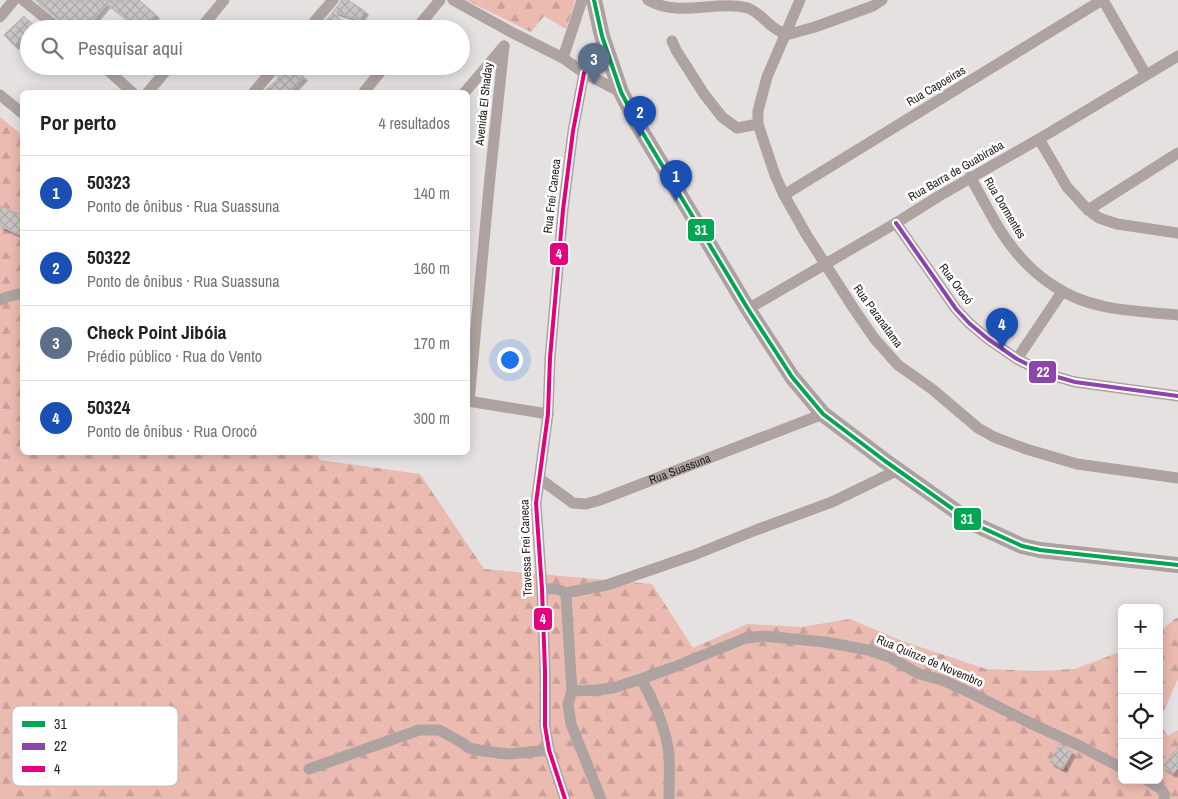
<!DOCTYPE html>
<html lang="pt">
<head>
<meta charset="utf-8">
<style>
  body { margin:0; font-family:"Archivo Narrow",sans-serif; background:#f2f2f2; color:#202124 }
  .controls { position:absolute; right:15px; bottom:15px; display:grid; overflow:hidden; border-radius:8px; box-shadow:0 2px 12px #0003 }
  .controls button { width:45px; height:45px; display:grid; place-items:center; padding:0; border:0; border-bottom:1px solid #e0e0e0; background:#fff; color:#202124; font:25px sans-serif }
  .you { position:absolute; left:509px; top:359px; width:18px; height:18px; margin:-12px; border:4px solid #fff; border-radius:50%; background:#1a73e8; box-shadow:0 0 0 8px #1a73e833 }
  .badge { display:grid; place-items:center; width:32px; height:32px; border-radius:50%; background:#696665; color:#fff; font-size:16px; font-weight:700 }
  .pin { position:absolute; translate:-50% -41px; filter:drop-shadow(0 1px 2px #0008) }
  .pin::after { content:''; position:absolute; top:26px; width:18px; height:15px; background:inherit; clip-path:polygon(0 0,100% 0,50% 100%) }
  .list { margin:0; padding:0; list-style:none }
  h2 { display:flex; justify-content:space-between; align-items:center; height:65px; margin:0; padding:0 20px; font-size:21px }
  h2 small { font-size:16px; font-weight:400; color:#757577 }
  .list li { display:grid; grid-template-columns:32px 1fr auto; gap:15px; align-items:center; box-sizing:border-box; height:75px; padding:0 20px; border-top:1px solid #e0e0e0 }
  .list b { display:block; font-size:19px; white-space:nowrap }
  .list p { margin:0; font-size:16px; white-space:nowrap; color:#757577 }
  .list em { font-size:16px; font-style:normal; color:#757577 }
  .icon { flex:none; width:28px; height:28px; fill:none; stroke:currentColor; stroke-width:2; stroke-linecap:round; stroke-linejoin:round }
  .map { position:relative; flex:none; width:1178px; height:799px; overflow:hidden }
  .search { position:absolute; background:#fff; box-shadow:0 2px 12px #0003; left:20px; top:20px; width:450px; height:55px; display:flex; align-items:center; gap:12px; box-sizing:border-box; padding:0 18px; border-radius:28px; color:#757577; font-size:19px }
  .panel { position:absolute; background:#fff; box-shadow:0 2px 12px #0003; left:20px; top:90px; width:450px; height:365px; border-radius:8px }
  .map>svg:first-child { display:block }
  .forest { fill:url(#forest-firs) }
  .building { fill:url(#building-cross-hatch); stroke:#b9b6b5; filter:url(#shadow) }
  .lines { fill:none; stroke-linecap:round; stroke-linejoin:round }
  .street { stroke:#aea3a0; stroke-width:11 }
  .secondary { stroke:#aca1a0; stroke-width:16 }
  .bus-1-casing { stroke:#fff; stroke-width:8 }
  .bus-2-casing { stroke:#fff; stroke-width:8 }
  .bus-3-casing { stroke:#fff; stroke-width:8 }
  .bus-1 { stroke:#00a651; stroke-width:4 }
  .bus-2 { stroke:#8e44ad; stroke-width:4 }
  .bus-3 { stroke:#e5007d; stroke-width:4 }
  .labels { text-anchor:middle; dominant-baseline:central; stroke-width:5; stroke-linejoin:round; paint-order:stroke }
  .street-label { font-size:12px; fill:#262322; stroke:#fff }
  .key { fill:#fff; stroke:#bebdbd; stroke-width:1 }
  .key-label { font-size:14px; fill:#262322 }
  .line-badge { stroke:#fff; stroke-width:2 }
  .badge-label { font-size:14px; text-anchor:middle; font-weight:bold; fill:#fff }
</style>
</head>
<body>
<div class="map">
<svg width="1178" height="799" viewBox="0 0 1178 799">
  <defs>
    <pattern id="forest-firs" width="22" height="20" patternUnits="userSpaceOnUse" patternTransform="scale(1.25)"><rect width="22" height="20" fill="#ebbab1"/><path d="M5 1l3.5 6h-7zM16 11l3.5 6h-7z" fill="#c9a098"/></pattern>
    <pattern id="building-cross-hatch" width="8" height="8" patternUnits="userSpaceOnUse" patternTransform="scale(1.25)"><rect width="8" height="8" fill="#c9c5c4"/><path d="M0 0l8 8M0 8l8-8" fill="none" stroke="#aca9a8"/></pattern>
    <filter id="shadow"><feDropShadow dx="3.5" dy="3.5" stdDeviation="0" flood-color="#0004"/></filter>
  </defs>
  <rect width="100%" height="100%" fill="#e6e1e1"/>
  <g class="forest">
    <path d="M466,0H575L573,8L566,29L544,16L531,32Z"/>
    <path d="M0,117L22,135V452L317,453L320,460L420,474L484,569L652,584L693,648L747,624L801,627L850,619L902,641L986,669L1039,671L1075,669L1122,651V780H1159V723L1168,736L1178,730V799H0Z"/>
    <path d="M1176,618H1178V679L1159,722V632Z"/>
  </g>
  <g class="building">
    <path d="M35,0H139L156,15L140,29L107,4L86,29H71Z"/>
    <path d="M341,0H348L365,11L359,20L333,11L339,4Z"/>
    <path d="M333,12L348,29H323L321,26Z"/>
    <path d="M24,16L33,25L30,29H29V31L15,46L4,35Z"/>
    <path d="M283,66H288L304,77L290,92H263L279,78L277,76L282,70Z"/>
    <path d="M0,206L22,215V236L0,226Z"/>
    <path d="M1059,744L1072,752L1063,769L1050,762Z"/>
    <path d="M1178,747V768L1173,774L1162,767Z"/>
  </g>
  <g class="lines">
    <g class="street">
      <path d="M23,0L59,29"/>
      <path d="M453,0L513,33L563,58L584,73L621,92"/>
      <path d="M648,0C679,18 715,0 748,8C758,12 764,20 773,27C777,30 781,32 786,35L815,27L873,6L882,0"/>
      <path d="M800,0L767,77L758,111V124L775,175L784,195L806,234L854,309L874,338L898,365L932,389L978,428L994,437L1026,449L1077,464L1178,478"/>
      <path d="M1103,0L1146,75"/>
      <path d="M0,17L14,0"/>
      <path d="M200,29L224,0"/>
      <path d="M308,29L333,0"/>
      <path d="M416,29L440,0"/>
      <path d="M672,41L676,50L704,94L722,117L737,128L758,124"/>
      <path d="M563,58L582,0"/>
      <path d="M103,66L132,92"/>
      <path d="M148,92L170,66"/>
      <path d="M254,92L276,66"/>
      <path d="M364,92L385,66"/>
      <path d="M465,92L504,46"/>
      <path d="M0,95L22,113"/>
      <path d="M1039,139L1067,187L1088,210L1099,218L1117,224L1178,233"/>
      <path d="M970,177C985,202 997,230 1016,252C1038,279 1068,299 1102,306C1127,312 1153,312 1178,315"/>
      <path d="M784,195L1102,0"/>
      <path d="M1088,210L1178,153"/>
      <path d="M896,223L956,309L969,323L988,339L1017,359L1047,374L1075,382L1178,396"/>
      <path d="M0,300L7,297L22,293"/>
      <path d="M748,309L896,223L939,196L1039,139L1178,56"/>
      <path d="M1017,359L1062,292"/>
      <path d="M468,401L548,414"/>
      <path d="M469,401L490,177L504,46"/>
      <path id="s1" d="M540,479L573,503L586,504L600,500L823,414"/>
      <path d="M542,589C551,589 563,587 566,596L572,691L568,704L571,724L601,799"/>
      <path d="M565,593L607,585L694,555L756,530L832,502L898,470"/>
      <path d="M641,679C654,702 667,729 669,756C670,770 669,785 669,799"/>
      <path d="M572,691L596,690L613,688L641,679L674,667L746,638L763,636L825,642L868,650L889,657L919,674L942,680L971,693L1032,724L1078,745L1122,768"/>
      <path d="M309,769L419,730H439L461,742L469,748L483,751L509,754L549,750"/>
      <path d="M1147,780L1161,789L1165,795L1164,799"/>
      <path d="M565,799L549,750L545,726V671L542,589L536,503L548,414L550,358L563,210L573,131L584,73"/>
    </g>
    <path class="secondary" d="M594,0L602,36L621,92L638,125L748,309L792,377L823,414L885,461L974,524L1022,546L1040,550L1178,565"/>
    <g class="bus-1-casing">
      <path id="bus-1" d="M594,0L602,36L621,92L638,125L748,309L792,377L823,414L885,461L974,524L1022,546L1040,550L1178,565"/>
    </g>
    <g class="bus-2-casing">
      <path id="bus-2" d="M896,223L956,309L969,323L988,339L1017,359L1047,374L1075,382L1178,396"/>
    </g>
    <g class="bus-3-casing">
      <path id="bus-3" d="M565,799L549,750L545,726V671L542,589L536,503L548,414L550,358L563,210L573,131L584,73"/>
    </g>
    <use href="#bus-1" class="bus-1"/>
    <use href="#bus-2" class="bus-2"/>
    <use href="#bus-3" class="bus-3"/>
  </g>
  <g class="labels">
    <g class="street-label">
      <text transform="translate(936 86) rotate(-31)">Rua Capoeiras</text>
      <text transform="translate(484 104) rotate(-84)">Avenida El Shaday</text>
      <text transform="translate(956 171) rotate(-30)">Rua Barra de Guabiraba</text>
      <text transform="translate(552 196) rotate(-83)">Rua Frei Caneca</text>
      <text transform="translate(1005 208) rotate(59)">Rua Dormentes</text>
      <text transform="translate(956 284) rotate(53)">Rua Orocó</text>
      <text transform="translate(878 316) rotate(54)">Rua Paranatama</text>
      <text stroke="none"><textPath href="#s1" startOffset="154">Rua Suassuna</textPath></text>
      <text transform="translate(526 548) rotate(-92)">Travessa Frei Caneca</text>
      <text transform="translate(930 661) rotate(23)">Rua Quinze de Novembro</text>
    </g>
  </g>
  <rect x="12" y="706" width="166" height="80" rx="8" class="key"/>
  <rect x="22" y="721" width="23" height="6" fill="#00a651"/>
  <rect x="22" y="743" width="23" height="7" fill="#8e44ad"/>
  <rect x="22" y="766" width="23" height="6" fill="#e5007d"/>
  <g class="key-label">
    <text x="54" y="729">31</text>
    <text x="54" y="751">22</text>
    <text x="54" y="774">4</text>
  </g>
  <g class="line-badge">
    <rect x="687" y="218" width="28" height="24" rx="5" fill="#00a651"/>
    <rect x="549" y="242" width="20" height="24" rx="5" fill="#e5007d"/>
    <rect x="1028" y="360" width="29" height="24" rx="5" fill="#8e44ad"/>
    <rect x="953" y="507" width="29" height="24" rx="5" fill="#00a651"/>
    <rect x="533" y="607" width="20" height="24" rx="5" fill="#e5007d"/>
  </g>
  <g class="badge-label">
    <text x="701" y="235">31</text>
    <text x="559" y="259">4</text>
    <text x="1043" y="377">22</text>
    <text x="967" y="524">31</text>
    <text x="543" y="624">4</text>
  </g>
</svg>
<div class="controls">
<button>+</button>
<button>−</button>
<button><svg class="icon" aria-label="locate" viewBox="0 0 24 24"><circle cx="12" cy="12" r="6"/><path d="M12 2v4M12 18v4M2 12h4M18 12h4"/></svg></button>
<button><svg class="icon" aria-label="layers" viewBox="0 0 24 24"><path d="M12 4l9 5-9 5-9-5zM3 14l9 5 9-5"/></svg></button>
</div>
<div class="you"></div>
<div class="pin badge" style="left:676px;top:201px;background:#1a4fb4">1</div>
<div class="pin badge" style="left:640px;top:137px;background:#1a4fb4">2</div>
<div class="pin badge" style="left:594px;top:84px;background:#5c6f8a">3</div>
<div class="pin badge" style="left:1002px;top:349px;background:#1a4fb4">4</div>
<div class="search"><svg class="icon" aria-label="search" viewBox="0 0 24 24"><circle cx="10" cy="10" r="6"/><path d="M15 15l6 6"/></svg>Pesquisar aqui</div>
<section class="panel">
<h2>Por perto<small>4 resultados</small></h2>
<ul class="list">
<li><span class="badge" style="background:#1a4fb4">1</span><div><b>50323</b><p>Ponto de ônibus · Rua Suassuna</p></div><em>140 m</em></li>
<li><span class="badge" style="background:#1a4fb4">2</span><div><b>50322</b><p>Ponto de ônibus · Rua Suassuna</p></div><em>160 m</em></li>
<li><span class="badge" style="background:#5c6f8a">3</span><div><b>Check Point Jibóia</b><p>Prédio público · Rua do Vento</p></div><em>170 m</em></li>
<li><span class="badge" style="background:#1a4fb4">4</span><div><b>50324</b><p>Ponto de ônibus · Rua Orocó</p></div><em>300 m</em></li>
</ul>
</section>
</div>
</body>
</html>
